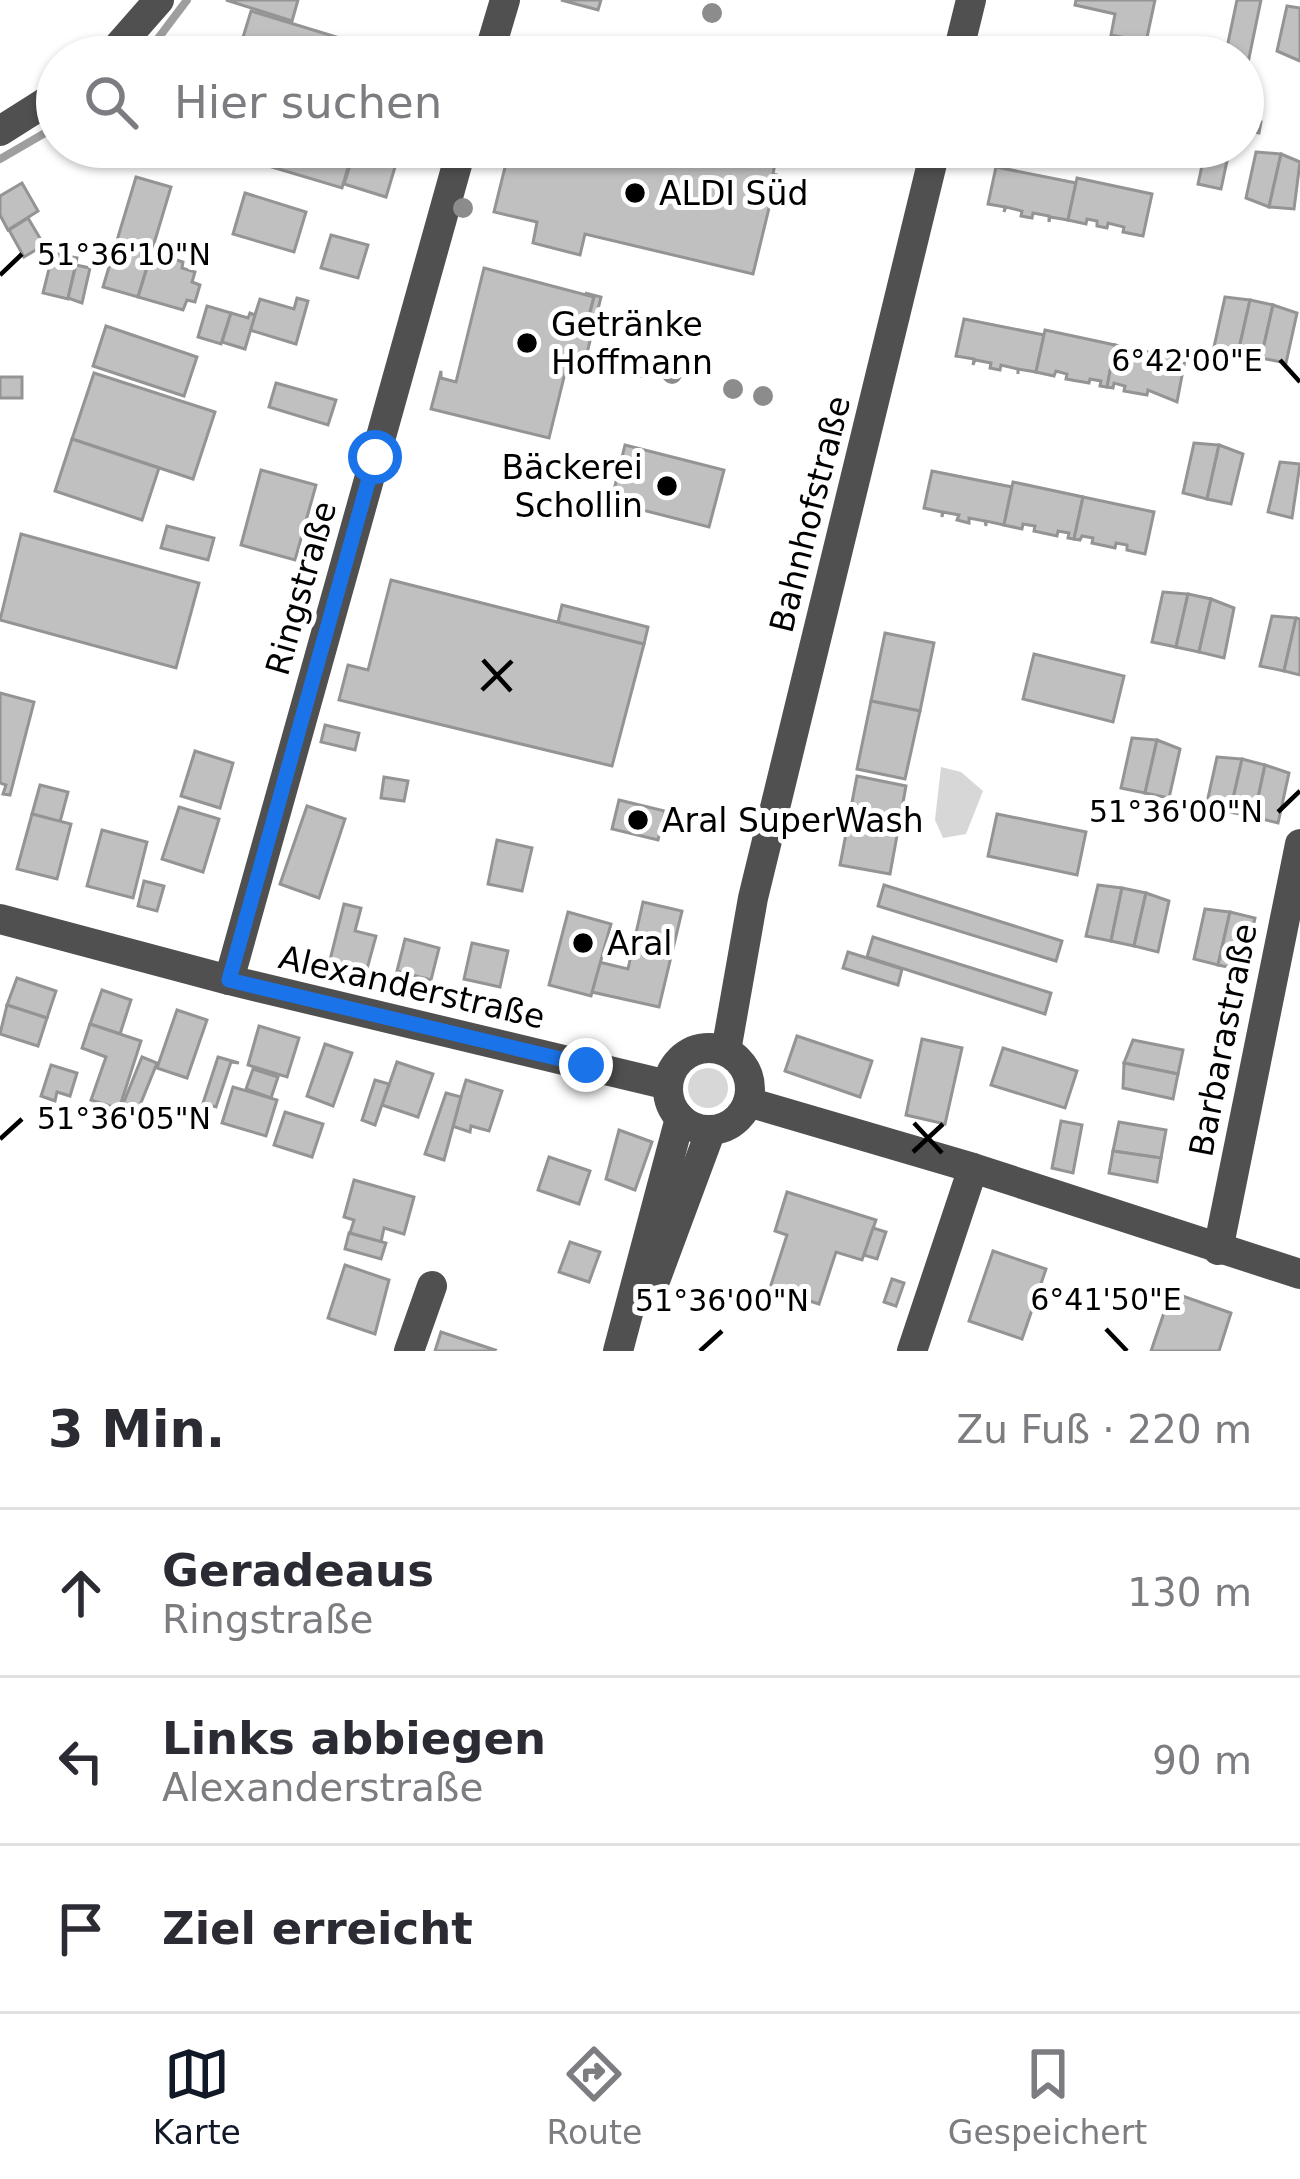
<!DOCTYPE html>
<html lang="de">
<head>
<meta charset="utf-8">
<style>
  body { margin:0; font-family:"DejaVu Sans",sans-serif; background:#f2f2f3; color:#2b2b33 }
  .stop { position:absolute; width:36px; height:36px; margin:-27px; border:9px solid #1a73e8; border-radius:50%; background:#fff }
  .stop.end { background:#1a73e8; border-color:#fff; box-shadow:0 3px 12px #0008 }
  .list { margin:0; padding:0; list-style:none }
  h2 { display:flex; justify-content:space-between; align-items:center; height:156px; margin:0; padding:0 48px; font-size:51px }
  h2 small { font-size:39px; font-weight:400; color:#7c7c81 }
  .list li { display:grid; grid-template-columns:78px 1fr auto; gap:36px; align-items:center; box-sizing:border-box; height:168px; padding:0 48px; border-top:3px solid #e1e1e2 }
  .list b { display:block; font-size:45px; white-space:nowrap }
  .list p { margin:0; font-size:39px; white-space:nowrap; color:#7c7c81 }
  .list em { font-size:39px; font-style:normal; color:#7c7c81 }
  .icon { flex:none; width:66px; height:66px; fill:none; stroke:currentColor; stroke-width:2; stroke-linecap:round; stroke-linejoin:round }
  .map { position:relative; flex:none; width:1300px; height:1351px; overflow:hidden }
  .search { position:absolute; background:#fff; box-shadow:0 3px 9px #0004; left:36px; right:36px; top:36px; height:132px; display:flex; align-items:center; gap:30px; box-sizing:border-box; padding:0 42px; border-radius:66px; color:#7c7c81; font-size:45px }
  .sheet { height:660px; background:#fff }
  nav { display:flex; justify-content:space-around; align-items:center; box-sizing:border-box; height:168px; border-top:3px solid #e1e1e2; background:#fff; font-size:33px; color:#7c7c81 }
  nav a { display:grid; justify-items:center; gap:6px }
  nav .on { color:#111827 }
  .map>svg:first-child { display:block }
  .green { fill:#d7d7d7 }
  .lines { fill:none; stroke-linecap:round; stroke-linejoin:round }
  .stream { stroke:#9e9e9e; stroke-width:8 }
  .building { fill:#c0c0c0; stroke:#949494; stroke-width:3 }
  .minor { stroke:#505050; stroke-width:30 }
  .tree { fill:#8c8c8c }
  .route { stroke:#1a73e8; stroke-width:15 }
  .ticks { fill:none; stroke:#000; stroke-width:4.5 }
  .poi-dot { fill:#000; stroke:#fff; stroke-width:4.5 }
  .labels { text-anchor:middle; dominant-baseline:central; stroke-width:10; stroke-linejoin:round; paint-order:stroke }
  .poi-label { font-size:33px; fill:#000; stroke:#fff; text-anchor:start }
  .street-label { font-size:33px; fill:#000; stroke:#fff }
  .ticks-label { font-size:30px; text-anchor:middle; fill:#000; stroke:#fff; stroke-width:10; stroke-linejoin:round; paint-order:stroke }
</style>
</head>
<body>
<div class="map">
<svg width="1300" height="1351" viewBox="0 0 1300 1351">
  <rect width="100%" height="100%" fill="#fff"/>
  <g class="green">
    <path d="M941,767L961,772L983,791L966,834L943,838L935,820Z"/>
    <circle cx="708" cy="1088" r="20"/>
  </g>
  <g class="lines">
    <g class="stream">
      <path d="M144,57L187,0"/>
      <path d="M0,159L57,126"/>
    </g>
  </g>
  <g class="building">
    <path d="M226,0H298L292,21Z"/>
    <path d="M561,0H601L598,10Z"/>
    <path d="M1076,0H1155L1146,42L1111,35L1115,14L1075,5Z"/>
    <path d="M1237,0H1261L1243,87V57H1225Z"/>
    <path d="M1287,6L1300,8V61L1277,51Z"/>
    <path d="M251,11L382,51L380,57H286L241,44Z"/>
    <path d="M1243,118L1261,122L1259,133L1243,130Z"/>
    <path d="M238,147H354L342,188L235,156Z"/>
    <path d="M356,147H401L386,197L344,184Z"/>
    <path d="M510,147H732L776,158L773,174L777,175L753,274L585,234L580,255L533,243L537,222L494,212Z"/>
    <path d="M1206,147H1230L1221,189L1198,184Z"/>
    <path d="M1256,152L1281,154L1269,207L1246,198Z"/>
    <path d="M1281,154L1300,162L1294,209L1269,207Z"/>
    <path d="M996,167L1076,183L1068,220L1050,217L1049,222V216L1033,213L1032,218L1021,216L1022,211L1006,207L1004,212L1005,207L988,204Z"/>
    <path d="M136,177L171,187L138,297L103,287Z"/>
    <path d="M1077,178L1152,194L1143,236L1123,232L1124,227L1108,223L1107,228L1097,226V221L1087,219L1086,224L1068,220Z"/>
    <path d="M22,183L38,211L8,230L0,215V196Z"/>
    <path d="M245,193L306,212L294,252L233,234Z"/>
    <path d="M28,218L44,245L24,257L9,230Z"/>
    <path d="M331,235L368,245L358,278L321,268Z"/>
    <path d="M53,253L77,258L68,299L43,293Z"/>
    <path d="M165,256L183,262L182,268L195,272L192,282L200,285L195,302L187,300L183,310L138,297L150,258L163,262Z"/>
    <path d="M76,265L90,268L82,303L68,298Z"/>
    <path d="M484,268L594,297L588,320L595,321L583,369L567,365L549,438L431,409L441,371V378L456,382Z"/>
    <path d="M585,293L601,297L595,321L588,320L594,297Z"/>
    <path d="M1225,297L1250,300L1238,353L1214,347Z"/>
    <path d="M297,298L308,301L296,344L250,330L260,299L294,309Z"/>
    <path d="M1250,300L1273,305L1261,358L1238,353Z"/>
    <path d="M1273,305L1297,313L1286,363L1261,358Z"/>
    <path d="M207,306L231,313L221,344L198,337Z"/>
    <path d="M231,313L248,318L250,313L255,315L245,349L222,342Z"/>
    <path d="M964,319L1044,335L1036,372L1018,369V374V369L1001,365L1000,370L990,368L991,363L975,360L973,365L974,359L956,356Z"/>
    <path d="M106,326L197,357L184,396L93,366Z"/>
    <path d="M1045,330L1115,345L1107,387L1100,386L1101,381L1090,379L1089,383L1066,379L1067,374L1056,371L1054,376L1036,372Z"/>
    <path d="M1115,345L1185,360L1177,402L1148,390L1147,395L1124,391L1125,386L1114,383L1113,388L1107,387Z"/>
    <path d="M94,373L215,412L193,479L72,439Z"/>
    <rect x="0" y="377" width="22" height="21"/>
    <path d="M276,383L336,400L328,425L269,407Z"/>
    <path d="M72,439L159,468L142,520L55,491Z"/>
    <path d="M1194,443L1219,445L1207,499L1183,493Z"/>
    <path d="M625,445L724,470L709,527L611,502Z"/>
    <path d="M1219,445L1243,454L1231,504L1207,499Z"/>
    <path d="M1280,462L1300,464L1292,518L1268,512Z"/>
    <path d="M261,470L316,485L295,560L241,545Z"/>
    <path d="M932,471L1012,487L1004,525L986,521V526L985,521L969,518V523L957,520L959,515L943,512L942,517V512L924,508Z"/>
    <path d="M1013,482L1083,497L1074,539L1068,538L1069,533L1058,531L1057,536L1034,531L1035,526L1023,524L1022,529L1004,525Z"/>
    <path d="M1083,497L1154,512L1145,554L1127,550V545L1116,543L1115,548L1092,543L1093,538L1082,536L1080,540L1074,539Z"/>
    <path d="M167,526L214,538L208,560L161,548Z"/>
    <path d="M21,534L199,583L176,668L0,620Z"/>
    <path d="M391,580L644,644L612,766L339,700L348,665L368,670Z"/>
    <path d="M1163,592L1188,594L1176,647L1152,642Z"/>
    <path d="M1188,594L1211,599L1199,652L1176,647Z"/>
    <path d="M1211,599L1234,608L1224,658L1199,652Z"/>
    <path d="M562,605L648,627L644,644L558,622Z"/>
    <path d="M1272,616L1296,618L1284,671L1260,666Z"/>
    <path d="M1296,618L1300,619V675L1284,671Z"/>
    <path d="M885,633L934,643L920,711L871,701Z"/>
    <path d="M1034,654L1124,676L1113,722L1023,699Z"/>
    <path d="M0,693L34,702L10,795L3,794L6,785L0,783Z"/>
    <path d="M871,701L920,711L905,779L857,769Z"/>
    <path d="M325,725L359,733L355,750L321,742Z"/>
    <path d="M1132,738L1157,740L1145,793L1121,788Z"/>
    <path d="M1157,740L1180,749L1169,798L1145,793Z"/>
    <path d="M195,751L233,763L220,808L181,796Z"/>
    <path d="M1217,757L1242,759L1230,812L1206,807Z"/>
    <path d="M1242,759L1265,765L1254,817L1230,812Z"/>
    <path d="M1265,765L1289,773L1278,823L1254,817Z"/>
    <path d="M857,776L906,786L890,874L840,865Z"/>
    <path d="M384,777L408,781L404,801L381,798Z"/>
    <path d="M40,785L68,792L60,822L32,814Z"/>
    <path d="M619,800L665,811L658,840L612,829Z"/>
    <path d="M307,806L345,819L319,898L280,884Z"/>
    <path d="M179,807L219,819L203,872L162,859Z"/>
    <path d="M32,814L71,824L57,879L17,869Z"/>
    <path d="M997,814L1086,832L1077,875L988,856Z"/>
    <path d="M102,830L147,842L133,898L87,886Z"/>
    <path d="M497,840L532,848L522,891L488,884Z"/>
    <path d="M144,881L164,886L157,911L138,906Z"/>
    <path d="M884,885L1062,941L1056,961L878,906Z"/>
    <path d="M1098,885L1122,888L1111,941L1086,936Z"/>
    <path d="M1122,888L1146,893L1134,946L1111,941Z"/>
    <path d="M1146,893L1169,901L1158,952L1134,946Z"/>
    <path d="M643,902L682,911L659,1007L592,992L599,962L628,969Z"/>
    <path d="M344,904L361,908L355,931L376,936L367,969L330,960Z"/>
    <path d="M1205,909L1230,912L1218,965L1194,959Z"/>
    <path d="M568,912L611,924L591,996L549,985Z"/>
    <path d="M1230,912L1255,918L1243,970L1218,965Z"/>
    <path d="M873,937L1051,993L1045,1014L867,957Z"/>
    <path d="M405,939L439,948L431,980L397,971Z"/>
    <path d="M472,943L508,951L500,987L464,979Z"/>
    <path d="M848,952L902,969L898,985L843,968Z"/>
    <path d="M17,978L56,991L47,1018L7,1005Z"/>
    <path d="M102,990L131,1000L120,1034L90,1024Z"/>
    <path d="M7,1005L47,1018L38,1046L0,1034Z"/>
    <path d="M177,1010L207,1020L187,1078L157,1068Z"/>
    <path d="M90,1024L141,1041L119,1109L91,1100L106,1057L82,1048Z"/>
    <path d="M259,1026L299,1038L287,1077L248,1065Z"/>
    <path d="M797,1036L872,1061L860,1097L785,1071Z"/>
    <path d="M922,1039L962,1048L945,1124L906,1115Z"/>
    <path d="M1133,1040L1183,1050L1178,1074L1124,1063Z"/>
    <path d="M325,1044L352,1053L333,1106L307,1096Z"/>
    <path d="M1003,1048L1077,1071L1065,1108L991,1085Z"/>
    <path d="M142,1057L157,1063L136,1115L121,1109Z"/>
    <path d="M218,1057L239,1063L231,1062L216,1107L203,1103Z"/>
    <path d="M397,1062L433,1074L418,1117L382,1105Z"/>
    <path d="M1124,1063L1178,1074L1173,1099L1123,1088Z"/>
    <path d="M51,1065L77,1073L70,1096L57,1092L55,1101L41,1096Z"/>
    <path d="M253,1069L278,1077L271,1098L246,1089Z"/>
    <path d="M375,1080L389,1084L375,1125L362,1120Z"/>
    <path d="M466,1080L502,1091L489,1131L471,1126L470,1132L452,1126Z"/>
    <path d="M233,1087L277,1100L266,1136L222,1123Z"/>
    <path d="M446,1093L461,1097L444,1160L425,1154Z"/>
    <path d="M285,1112L323,1124L312,1157L274,1145Z"/>
    <path d="M1061,1121L1082,1125L1073,1173L1052,1168Z"/>
    <path d="M1119,1122L1166,1130L1161,1158L1113,1151Z"/>
    <path d="M619,1130L652,1142L635,1190L606,1179Z"/>
    <path d="M1113,1151L1161,1158L1157,1182L1109,1173Z"/>
    <path d="M549,1157L590,1171L579,1204L538,1190Z"/>
    <path d="M354,1180L414,1197L404,1234L384,1228L381,1242L350,1233L354,1220L344,1217Z"/>
    <path d="M787,1192L876,1220L862,1260L836,1252L819,1304L770,1288L787,1235L775,1231Z"/>
    <path d="M873,1228L886,1232L877,1259L864,1255Z"/>
    <path d="M349,1233L386,1243L381,1259L345,1249Z"/>
    <path d="M570,1242L600,1252L589,1282L559,1272Z"/>
    <path d="M993,1251L1046,1269L1022,1339L969,1321Z"/>
    <path d="M345,1265L389,1280L375,1334L328,1318Z"/>
    <path d="M892,1279L904,1283L896,1306L884,1302Z"/>
    <path d="M1171,1292L1231,1313L1219,1351H1151Z"/>
    <path d="M441,1332L495,1350L494,1351H435Z"/>
  </g>
  <g class="lines">
    <g class="minor">
      <path d="M109,57L159,0"/>
      <path d="M488,57L505,0"/>
      <path d="M957,57L971,0"/>
      <path d="M0,131L57,95"/>
      <path d="M0,919L229,980L668,1085"/>
      <path d="M229,980L462,147"/>
      <circle cx="709" cy="1089" r="41"/>
      <path d="M726,1051L753,898L936,147"/>
      <path d="M748,1102L973,1168L1300,1274"/>
      <path d="M1218,1250L1300,844"/>
      <path d="M656,1278L711,1130"/>
      <path d="M409,1351L432,1286"/>
      <path d="M618,1351L680,1118"/>
      <path d="M912,1351L973,1168"/>
    </g>
  </g>
  <g class="tree">
    <circle cx="712" cy="13" r="10"/>
    <circle cx="463" cy="208" r="10"/>
    <circle cx="643" cy="368" r="10"/>
    <circle cx="672" cy="374" r="10"/>
    <circle cx="733" cy="389" r="10"/>
    <circle cx="763" cy="396" r="10"/>
  </g>
  <g class="lines">
    <path class="route" d="M375,457L229,980L586,1065"/>
  </g>
  <path class="ticks" d="M0,275L22,254M1280,360L1300,382M483,660L511,691M482,690L512,661M1278,812L1300,791M914,1123L942,1153M0,1139L22,1119M913,1152L943,1124M1106,1329L1127,1351M700,1351L722,1331"/>
  <g class="poi-dot">
    <circle cx="635" cy="193" r="12"/>
    <circle cx="527" cy="343" r="12"/>
    <circle cx="667" cy="486" r="12"/>
    <circle cx="638" cy="820" r="12"/>
    <circle cx="583" cy="943" r="12"/>
  </g>
  <g class="labels">
    <g class="poi-label">
      <text x="659" y="193">ALDI Süd</text>
      <text x="551" y="324">Getränke<tspan x="551" dy="38">Hoffmann</tspan></text>
      <text x="643" y="467" text-anchor="end">Bäckerei<tspan x="643" dy="38">Schollin</tspan></text>
      <text x="662" y="820">Aral SuperWash</text>
      <text x="607" y="943">Aral</text>
    </g>
    <g class="street-label">
      <text transform="translate(810 514) rotate(-76)">Bahnhofstraße</text>
      <text transform="translate(301 588) rotate(-74)">Ringstraße</text>
      <text transform="translate(412 987) rotate(13)">Alexanderstraße</text>
      <text transform="translate(1223 1040) rotate(-79)">Barbarastraße</text>
    </g>
  </g>
  <g class="ticks-label">
    <text x="124" y="265">51°36'10"N</text>
    <text x="1187" y="371">6°42'00"E</text>
    <text x="1176" y="822">51°36'00"N</text>
    <text x="124" y="1129">51°36'05"N</text>
    <text x="1106" y="1310">6°41'50"E</text>
    <text x="722" y="1311">51°36'00"N</text>
  </g>
</svg>
<div class="stop" style="left:375px;top:457px"></div>
<div class="stop end" style="left:586px;top:1065px"></div>
<div class="search"><svg class="icon" aria-label="search" viewBox="0 0 24 24"><circle cx="10" cy="10" r="6"/><path d="M15 15l6 6"/></svg>Hier suchen</div>
</div>
<section class="sheet">
<h2>3 Min.<small>Zu Fuß · 220 m</small></h2>
<ul class="list">
<li><svg class="icon" aria-label="ahead" viewBox="0 0 24 24"><path d="M12 20V5M6 11l6-6 6 6"/></svg><div><b>Geradeaus</b><p>Ringstraße</p></div><em>130 m</em></li>
<li><svg class="icon" aria-label="left" viewBox="0 0 24 24"><path d="M17 20v-9H6M10 6l-5 5 5 5"/></svg><div><b>Links abbiegen</b><p>Alexanderstraße</p></div><em>90 m</em></li>
<li><svg class="icon" aria-label="arrive" viewBox="0 0 24 24"><path d="M6 21V4h12l-3 4 3 4H6"/></svg><div><b>Ziel erreicht</b></div></li>
</ul>
</section>
<nav>
<a class="on"><svg class="icon" aria-label="map" viewBox="0 0 24 24"><path d="M3 6l6-2 6 2 6-2v14l-6 2-6-2-6 2zM9 4v14M15 6v14"/></svg>Karte</a>
<a><svg class="icon" aria-label="directions" viewBox="0 0 24 24"><path d="M12 3l9 9-9 9-9-9zM9 14v-3h6M13 9l2 2-2 2"/></svg>Route</a>
<a><svg class="icon" aria-label="saved" viewBox="0 0 24 24"><path d="M7 4h10v16l-5-4-5 4z"/></svg>Gespeichert</a>
</nav>
</body>
</html>
